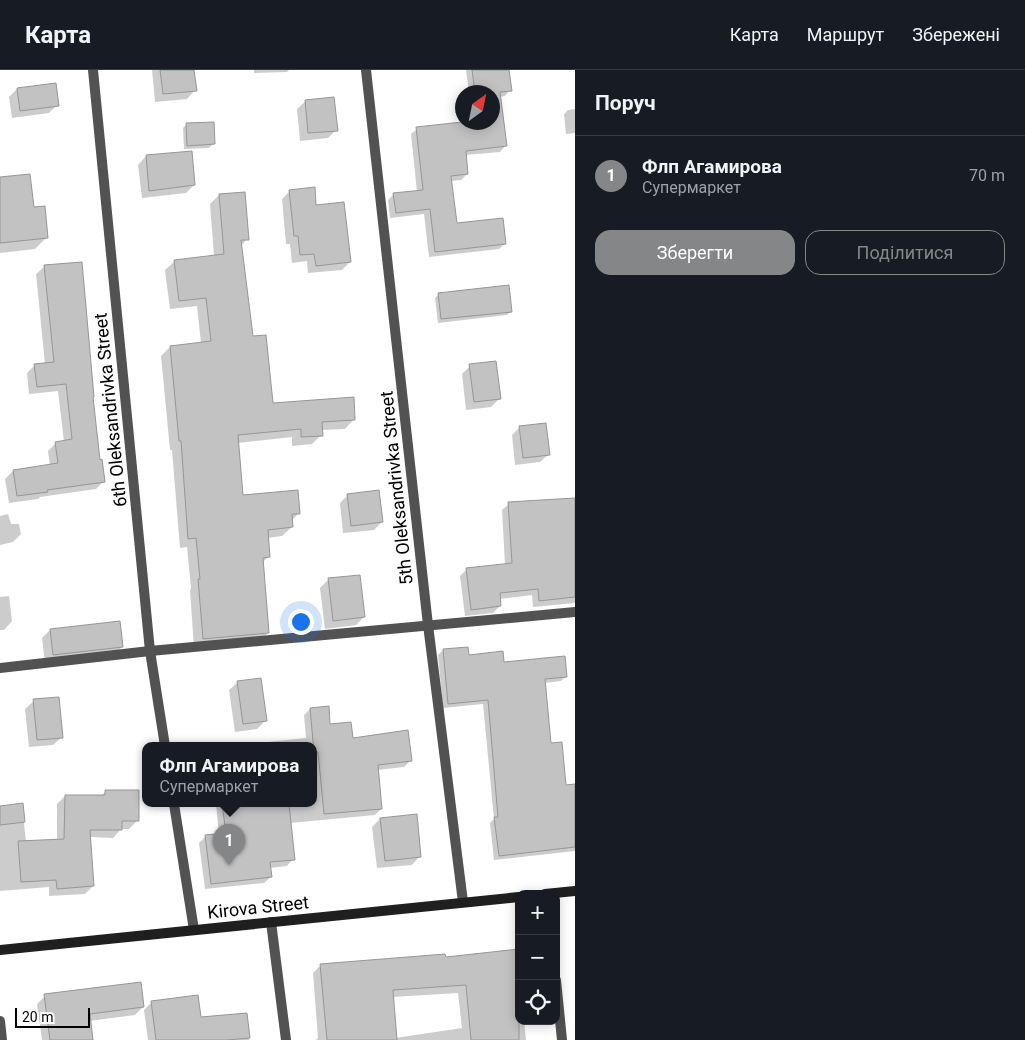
<!DOCTYPE html>
<html lang="uk">
<head>
<meta charset="utf-8">
<style>
  body { margin:0; font-family:Roboto,sans-serif; background:#20242c; color:#f1f3f6 }
  .controls { position:absolute; right:15px; bottom:15px; display:grid; overflow:hidden; border-radius:10px; box-shadow:0 2px 12px #0003 }
  .controls button { width:45px; height:45px; display:grid; place-items:center; padding:0; border:0; border-bottom:1px solid #363941; background:#171b24; color:#f1f3f6; font:25px sans-serif }
  .compass { position:absolute; left:455px; top:15px; width:45px; height:45px; border-radius:50%; background:#171b24; box-shadow:0 2px 12px #0003; rotate:33deg }
  .scale { position:absolute; left:15px; bottom:12px; width:75px; box-sizing:border-box; padding-left:5px; border:2px solid #000; border-top:0; font-size:14px; line-height:18px; white-space:nowrap; color:#000; -webkit-text-stroke:4px #fff; paint-order:stroke }
  .you { position:absolute; left:300px; top:551px; width:18px; height:18px; margin:-12px; border:4px solid #fff; border-radius:50%; background:#1a73e8; box-shadow:0 0 0 8px #1a73e833 }
  .badge { display:grid; place-items:center; width:32px; height:32px; border-radius:50%; background:#858687; color:#fff; font-size:16px; font-weight:700 }
  .pin { position:absolute; translate:-50% -41px; filter:drop-shadow(0 1px 2px #0008) }
  .pin::after { content:''; position:absolute; top:26px; width:18px; height:15px; background:inherit; clip-path:polygon(0 0,100% 0,50% 100%) }
  .popup { position:absolute; left:142px; top:672px; width:175px; height:65px; box-sizing:border-box; display:grid; place-content:center; border-radius:10px; background:#171b24; filter:drop-shadow(0 1px 4px #0005); font-size:16px; white-space:nowrap; color:#9ea1a6 }
  .popup b { font-size:19px; color:#f1f3f6 }
  .popup::after { content:''; position:absolute; left:50%; top:100%; margin-left:-10px; border:10px solid transparent; border-top-color:#171b24 }
  .list { margin:0; padding:0; list-style:none }
  h2 { display:flex; justify-content:space-between; align-items:center; height:65px; margin:0; padding:0 20px; font-size:21px }
  h2 small { font-size:16px; font-weight:400; color:#9ea1a6 }
  .list li { display:grid; grid-template-columns:32px 1fr auto; gap:15px; align-items:center; box-sizing:border-box; height:80px; padding:0 20px; border-top:1px solid #363941 }
  .list b { display:block; font-size:19px; white-space:nowrap }
  .list p { margin:0; font-size:16px; white-space:nowrap; color:#9ea1a6 }
  .list em { font-size:16px; font-style:normal; color:#9ea1a6 }
  .actions { display:flex; gap:10px; padding:15px 20px }
  .actions a { flex:1; padding:11px 0; border:1px solid #858687; border-radius:15px; text-align:center; font-size:18px; color:#858687 }
  .actions .main { background:#858687; color:#fff }
  .icon { flex:none; width:28px; height:28px; fill:none; stroke:currentColor; stroke-width:2; stroke-linecap:round; stroke-linejoin:round }
  .map { position:relative; flex:none; width:575px; height:970px; overflow:hidden }
  header { display:flex; align-items:center; gap:30px; box-sizing:border-box; height:70px; padding:0 25px; background:#171b24; border-bottom:1px solid #363941 }
  header strong { font-size:24px }
  nav { display:flex; gap:28px; margin-inline-start:auto; font-size:18px }
  main { display:flex }
  aside { flex:1; background:#171b24 }
  .map>svg:first-child { display:block }
  .shadow { fill:#0003; fill-rule:evenodd }
  .building { fill:#c2c2c2; stroke:#969696 }
  .lines { fill:none; stroke-linecap:round; stroke-linejoin:round }
  .lane { stroke:#525252; stroke-width:10 }
  .street { stroke:#525252; stroke-width:10 }
  .secondary { stroke:#1f1f1f; stroke-width:10 }
  .labels { text-anchor:middle; dominant-baseline:central; stroke-width:4; stroke-linejoin:round; paint-order:stroke }
  .street-label { font-size:18px; fill:#000; stroke:#fff }
</style>
</head>
<body>
<header>
<strong>Карта</strong>
<nav><a>Карта</a><a>Маршрут</a><a>Збережені</a></nav>
</header>
<main>
<div class="map">
<svg width="575" height="970" viewBox="0 0 575 970">
  <rect width="100%" height="100%" fill="#fff"/>
  <g class="shadow">
    <path d="M152,0H193L195,20L187,29L155,32Z"/>
    <path d="M254,0H289L287,2L254,3Z"/>
    <path d="M466,0H508L510,20L505,26L499,27L505,76L500,82L465,85L467,104L461,110L451,111L455,155L504,174L499,179L429,187L424,144L390,148L388,130L394,124L417,122L411,64L417,59L492,52V22H469Z"/>
    <path d="M17,19L57,35L49,43L12,48L9,27Z"/>
    <path d="M306,31L336,60L328,68L300,71L297,39Z"/>
    <path d="M575,39V63L566,64L564,44L568,40Z"/>
    <path d="M187,54L213,74L209,78L184,79L183,58Z"/>
    <path d="M146,86L194,115L186,123L142,128L138,95Z"/>
    <path d="M0,109L47,167L35,179L0,183Z"/>
    <path d="M290,121L315,136L350,192L342,200L308,203L307,191L292,193L290,174H286L282,129Z"/>
    <path d="M219,125L247,169L241,176L252,268L272,334L354,349L345,359L321,360V365L312,374L292,376V367L238,373L242,426L299,443L291,451L292,457L282,466L267,468L269,486L262,493L268,563L259,572L194,578L190,520L191,518L187,477L180,478L172,380H170L161,286L170,277L201,273L197,236L170,239L165,200L175,191L214,186L210,134Z"/>
    <path d="M45,196L92,328L99,391L104,411L96,419L40,427L38,429L9,433L5,409L13,401L50,396L48,381L56,373L64,372L58,321L29,324L27,303L35,295L45,294L36,204Z"/>
    <path d="M439,224L511,241L507,245L438,253L435,228Z"/>
    <path d="M470,296L499,329L491,337L466,340L462,304Z"/>
    <path d="M520,357L549,384L540,392L515,395L512,365Z"/>
    <path d="M348,425L382,452L374,460L343,463L340,433Z"/>
    <path d="M575,429V533L533,537L532,525L499,529L500,536L493,543L465,546L460,506L467,499L505,495L502,440L509,434Z"/>
    <path d="M8,444L11,454H19L21,464L13,472L0,475V446Z"/>
    <path d="M329,509L364,547L356,555L325,559L320,518Z"/>
    <path d="M9,526L12,551L4,560H0V527Z"/>
    <path d="M50,560L122,577L114,585L45,593L42,568Z"/>
    <path d="M443,580L566,606L561,611L544,613L550,674L565,716L575,715V781L494,790L490,753L494,749L483,634L443,638L438,585Z"/>
    <path d="M238,612L265,651L257,659L235,662L229,620Z"/>
    <path d="M34,631L62,667L53,675L29,677L25,639Z"/>
    <path d="M310,639L329,655L352,669L411,690L404,697L377,700L381,739L375,745L290,753L293,789L287,796L270,798L271,807L264,813L205,819L199,773L206,766L219,765L216,734H313V676H263L267,672L306,668L304,645Z"/>
    <path d="M106,721L137,751L129,759H121L113,768L90,767L93,816L85,824L49,826V817L0,821V737L22,734L26,772L57,771V734L65,726H101Z"/>
    <path d="M380,749L420,786L412,795L377,798L372,757Z"/>
    <path d="M444,886L519,951H524L526,970H316L318,968L313,903L321,895ZM458,923L462,958L395,968L392,927Z"/>
    <path d="M45,926L143,937L135,945L89,951L92,970H42L37,934Z"/>
    <path d="M152,932L199,949L246,944L249,970H148L144,940Z"/>
  </g>
  <g class="building">
    <path d="M160,0H194L197,21L163,24Z"/>
    <path d="M472,0H509L512,21L500,22L507,76L466,81L468,104L451,106L457,153L503,148L506,174L435,182L430,139L396,143L393,123L423,120L416,57L462,52H492V22H475Z"/>
    <path d="M56,13L59,36L20,41L17,18Z"/>
    <path d="M334,27L338,61L308,63L305,30Z"/>
    <path d="M214,52L215,74L187,76L186,53Z"/>
    <path d="M192,81L195,115L149,121L146,85Z"/>
    <path d="M30,104L34,137L45,136L48,168L0,173V107Z"/>
    <path d="M315,117L316,135L344,132L351,192L316,196L314,184L300,185L298,166H294L289,120Z"/>
    <path d="M245,122L249,170H241L253,266L266,265L273,333L354,327L355,350L322,352L323,366L301,367V359L238,365L243,425L298,420L300,444H292L293,457L268,460L270,487L263,488L269,563L203,569L198,509H200L196,468L188,469L181,371H179L170,276L211,271L206,228L179,231L174,190L224,184L219,124Z"/>
    <path d="M82,192L94,327H93L100,390L102,389L105,412L47,420L48,422L17,426L13,400L58,393L55,372L72,369L66,314L37,317L34,294L54,292L44,195Z"/>
    <path d="M509,215L512,242L441,249L438,223Z"/>
    <path d="M496,291L501,329L474,332L469,294Z"/>
    <path d="M546,353L550,385L523,388L519,356Z"/>
    <path d="M379,420L383,452L351,456L347,424Z"/>
    <path d="M575,428V527L539,531L538,519L500,523L501,536L471,540L466,498L512,493L508,432Z"/>
    <path d="M360,505L365,547L333,551L328,508Z"/>
    <path d="M120,551L123,577L53,585L50,559Z"/>
    <path d="M468,577L469,585L503,581L504,592L565,586L567,607L545,609L551,673L562,672L566,715L575,714V777L499,786L494,747H498L488,630L448,634L443,579Z"/>
    <path d="M261,608L267,651L243,654L237,611Z"/>
    <path d="M59,627L63,668L37,670L33,629Z"/>
    <path d="M329,636L330,654L351,652L353,668L408,660L412,691L378,695L382,739L324,744L318,682H314L310,638Z"/>
    <path d="M105,720H139V751H122V760H90L94,816L57,819L56,810L21,812L18,771L64,769L65,725H105Z"/>
    <path d="M23,733L25,752L0,755V736Z"/>
    <path d="M222,734H289L295,790L270,792L272,807L211,814L205,765L226,763Z"/>
    <path d="M417,744L421,787L385,791L380,748Z"/>
    <path d="M519,879V970H471L466,915L393,920L397,970H327L320,894L445,884L446,887Z"/>
    <path d="M141,912L144,937L90,944L93,970H50L44,924Z"/>
    <path d="M198,925L201,947L247,943L250,968L227,970H156L151,931Z"/>
  </g>
  <g class="lines">
    <path class="lane" d="M0,598L150,581L575,542"/>
    <g class="street">
      <path d="M93,0L150,581L165,676"/>
      <path d="M366,0L428,555L463,832"/>
      <path d="M174,734L194,860"/>
      <path d="M271,852L286,970"/>
      <path d="M556,910L562,970"/>
      <path d="M0,951L2,970"/>
    </g>
    <g class="secondary">
      <path d="M545,824L575,821"/>
      <path d="M0,880L519,827"/>
    </g>
  </g>
  <g class="labels">
    <g class="street-label">
      <text transform="translate(110 340) rotate(-96)">6th Oleksandrivka Street</text>
      <text transform="translate(396 418) rotate(-96)">5th Oleksandrivka Street</text>
      <text transform="translate(258 837) rotate(-6)">Kirova Street</text>
    </g>
  </g>
</svg>
<div class="controls">
<button>+</button>
<button>−</button>
<button><svg class="icon" aria-label="locate" viewBox="0 0 24 24"><circle cx="12" cy="12" r="6"/><path d="M12 2v4M12 18v4M2 12h4M18 12h4"/></svg></button>
</div>
<svg class="compass" viewBox="-18 -18 36 36"><path d="M0-13l5 13h-10z" fill="#e53935"/><path d="M0 13l5-13h-10z" fill="#9ea1a6"/></svg>
<div class="scale">20 m</div>
<div class="you"></div>
<div class="pin badge" style="left:229px;top:795px">1</div>
<div class="popup"><b>Флп Агамирова</b>Супермаркет</div>
</div>
<aside>
<h2>Поруч<small></small></h2>
<ul class="list">
<li><span class="badge">1</span><div><b>Флп Агамирова</b><p>Супермаркет</p></div><em>70 m</em></li>
</ul>
<div class="actions"><a class="main">Зберегти</a><a>Поділитися</a></div>
</aside>
</main>
</body>
</html>
